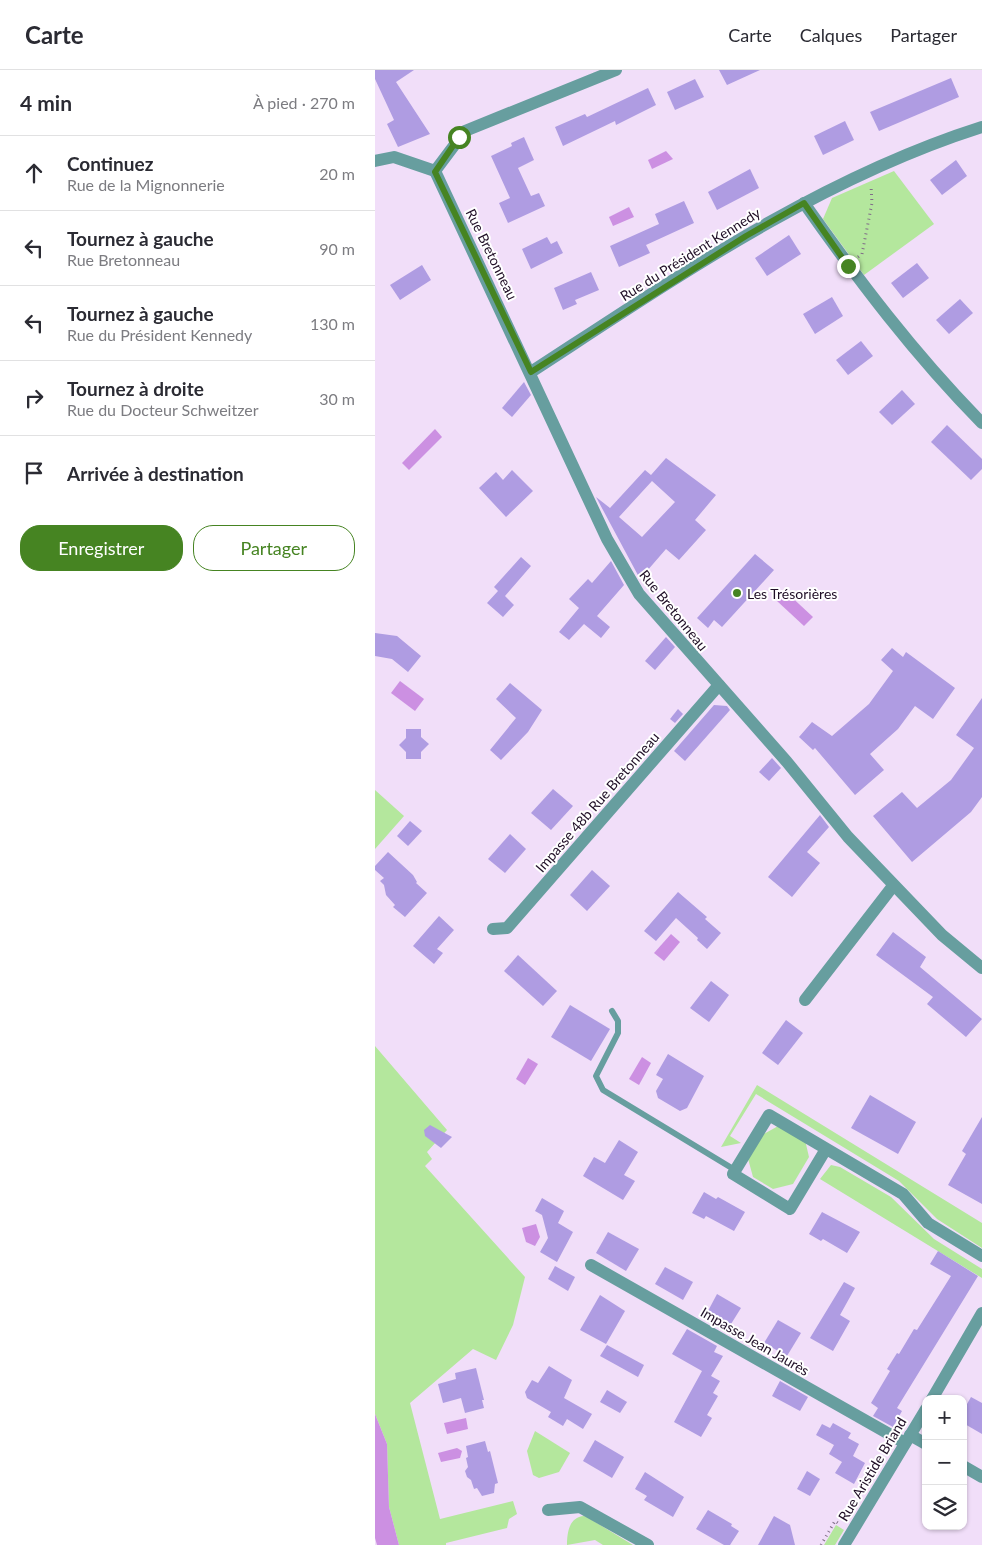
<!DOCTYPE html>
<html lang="fr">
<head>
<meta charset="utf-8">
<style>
  body { margin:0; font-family:Lato,sans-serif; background:#f2f2f3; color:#2b2b33 }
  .controls { position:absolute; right:15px; bottom:15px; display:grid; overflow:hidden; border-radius:10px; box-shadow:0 1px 4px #0004 }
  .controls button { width:45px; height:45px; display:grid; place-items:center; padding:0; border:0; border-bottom:1px solid #e1e1e2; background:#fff; color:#2b2b33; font:25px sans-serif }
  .stop { position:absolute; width:15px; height:15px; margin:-11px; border:4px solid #468422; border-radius:50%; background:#fff }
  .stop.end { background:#468422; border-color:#fff; box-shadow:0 1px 5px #0008 }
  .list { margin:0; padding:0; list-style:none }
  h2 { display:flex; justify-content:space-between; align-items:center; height:65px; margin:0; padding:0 20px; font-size:21px }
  h2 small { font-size:16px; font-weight:400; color:#7c7c81 }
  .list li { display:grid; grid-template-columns:32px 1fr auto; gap:15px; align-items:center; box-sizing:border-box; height:75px; padding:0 20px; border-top:1px solid #e1e1e2 }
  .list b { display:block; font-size:19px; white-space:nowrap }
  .list p { margin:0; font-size:16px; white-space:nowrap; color:#7c7c81 }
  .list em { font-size:16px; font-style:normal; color:#7c7c81 }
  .actions { display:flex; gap:10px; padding:15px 20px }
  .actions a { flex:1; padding:11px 0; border:1px solid #468422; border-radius:20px; text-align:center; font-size:18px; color:#468422 }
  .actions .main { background:#468422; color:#fff }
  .icon { flex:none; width:28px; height:28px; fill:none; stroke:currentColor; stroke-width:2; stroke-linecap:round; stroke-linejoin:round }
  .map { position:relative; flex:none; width:607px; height:1475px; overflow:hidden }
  header { display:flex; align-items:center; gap:30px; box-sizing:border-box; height:70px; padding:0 25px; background:#fff; border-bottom:1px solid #e1e1e2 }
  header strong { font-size:24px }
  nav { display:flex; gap:28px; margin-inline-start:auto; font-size:18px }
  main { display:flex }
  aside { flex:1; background:#fff }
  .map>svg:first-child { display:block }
  .green { fill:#b4e79d }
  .water { fill:#cc90e2 }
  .building { fill:#af9ce2; fill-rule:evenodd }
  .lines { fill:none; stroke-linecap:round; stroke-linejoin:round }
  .path { stroke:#816f88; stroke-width:3; stroke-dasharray:1 4; stroke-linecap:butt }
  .service { stroke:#679e9f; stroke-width:6 }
  .minor { stroke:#679e9f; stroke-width:12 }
  .tertiary { stroke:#679e9f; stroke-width:12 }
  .route { stroke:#468422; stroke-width:6 }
  .poi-dot { fill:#468422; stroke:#fff; stroke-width:2 }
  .labels { text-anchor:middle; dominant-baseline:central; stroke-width:4; stroke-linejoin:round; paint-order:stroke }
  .street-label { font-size:14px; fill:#1f0e26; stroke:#fff }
  .poi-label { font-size:14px; fill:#1f0e26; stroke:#fff; text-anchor:start }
</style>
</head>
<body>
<header>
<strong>Carte</strong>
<nav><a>Carte</a><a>Calques</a><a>Partager</a></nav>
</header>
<main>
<aside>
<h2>4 min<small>À pied · 270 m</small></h2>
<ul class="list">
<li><svg class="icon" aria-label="ahead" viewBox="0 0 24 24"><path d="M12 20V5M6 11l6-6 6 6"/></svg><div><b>Continuez</b><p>Rue de la Mignonnerie</p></div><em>20 m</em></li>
<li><svg class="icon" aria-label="left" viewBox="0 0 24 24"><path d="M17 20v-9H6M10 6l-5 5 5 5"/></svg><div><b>Tournez à gauche</b><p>Rue Bretonneau</p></div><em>90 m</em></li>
<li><svg class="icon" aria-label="left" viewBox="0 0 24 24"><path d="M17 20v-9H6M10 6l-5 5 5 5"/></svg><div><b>Tournez à gauche</b><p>Rue du Président Kennedy</p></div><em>130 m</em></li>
<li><svg class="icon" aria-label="right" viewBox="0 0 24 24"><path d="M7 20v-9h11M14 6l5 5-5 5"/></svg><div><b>Tournez à droite</b><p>Rue du Docteur Schweitzer</p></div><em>30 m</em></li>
<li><svg class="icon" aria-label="arrive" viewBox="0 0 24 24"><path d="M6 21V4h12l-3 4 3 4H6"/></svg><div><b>Arrivée à destination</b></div></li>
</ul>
<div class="actions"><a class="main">Enregistrer</a><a>Partager</a></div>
</aside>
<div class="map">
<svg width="607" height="1475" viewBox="0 0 607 1475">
  <rect width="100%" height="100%" fill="#f1def9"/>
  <g class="green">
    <path d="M519,101L559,154L489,205L448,149L457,128Z"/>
    <path d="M0,720L29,746L0,779Z"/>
    <path d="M0,976L72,1060L52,1082L57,1089L50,1096L150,1207L138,1255L121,1290L98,1279L35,1333L65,1449L138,1431L142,1444L134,1449L132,1458L71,1473V1475H24L14,1437L12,1374L0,1344Z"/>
    <path d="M382,1015L607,1153V1178L562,1149L524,1111L381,1024L355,1066L366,1073L346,1077Z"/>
    <path d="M405,1055L430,1070L434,1087L418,1114L398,1119L378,1107L372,1085L385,1066Z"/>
    <path d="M456,1095L465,1097L516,1127L559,1169L607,1199V1208L445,1109Z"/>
    <path d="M160,1361L195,1383L184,1402L164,1408L158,1405L152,1381Z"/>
    <path d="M209,1446L212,1447L258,1475H228L220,1470L192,1475C192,1463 194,1447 209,1446Z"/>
    <path d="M461,1455L469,1460L460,1475H449Z"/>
  </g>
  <g class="water">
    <path d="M291,81L298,89L277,99L273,90Z"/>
    <path d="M254,137L259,147L238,156L234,147Z"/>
    <path d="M60,359L67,367L34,400L27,393Z"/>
    <path d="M410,521L438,547L429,556L402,531Z"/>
    <path d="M25,611L49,629L40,641L16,623Z"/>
    <path d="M296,864L305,872L289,891L279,883Z"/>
    <path d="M267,987L276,993L264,1015L254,1009Z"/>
    <path d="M153,988L163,994L150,1015L141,1009Z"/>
    <path d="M161,1154L165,1167L160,1176L151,1172L147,1158Z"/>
    <path d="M0,1344L12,1374L14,1437L24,1475H2L0,1468Z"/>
    <path d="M91,1348L93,1359L72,1364L69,1353Z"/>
    <path d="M82,1378L87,1381L85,1388L66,1392L63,1383Z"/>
  </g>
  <g class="building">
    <path d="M0,0H39L21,12L55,64L23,77L12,54L19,50L0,9Z"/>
    <path d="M344,0H385L352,15Z"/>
    <path d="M576,8L584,27L504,61L495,42Z"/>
    <path d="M320,9L329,27L300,40L292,22Z"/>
    <path d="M273,18L281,35L241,55L240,51L188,76L180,57L210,44L212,47Z"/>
    <path d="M470,51L479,70L448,85L439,66Z"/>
    <path d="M149,67L159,90L143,98L156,126L164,123L170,136L133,153L124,133L135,128L116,86L137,76L136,73Z"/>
    <path d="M581,90L592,106L567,125L555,110Z"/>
    <path d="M375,99L384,118L342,140L333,122Z"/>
    <path d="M309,131L319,153L271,175L275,183L244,197L235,176L284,154L280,144Z"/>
    <path d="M414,165L426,184L392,206L380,188Z"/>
    <path d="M172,167L176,174L182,171L188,183L156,199L147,179Z"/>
    <path d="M542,193L554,208L528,228L516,213Z"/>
    <path d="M47,195L56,210L25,230L15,215Z"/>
    <path d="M216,202L224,220L200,230L202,234L188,240L179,218Z"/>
    <path d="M457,227L468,246L440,264L428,244Z"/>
    <path d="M585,229L598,243L574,264L561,250Z"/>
    <path d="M486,271L498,286L473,305L461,290Z"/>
    <path d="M149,312L156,325L137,347L127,338Z"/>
    <path d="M527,320L540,334L517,355L504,342Z"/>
    <path d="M572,355L607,389V399L596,410L556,372Z"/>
    <path d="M291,388L341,425L320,450L331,460L304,490L291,479L265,509L221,427L235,438L270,400L276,405ZM277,411L300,432L267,467L244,447Z"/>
    <path d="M137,400L158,421L131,447L104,418L121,402L128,410Z"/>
    <path d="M380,484L399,500L347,557L339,550L333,558L322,548Z"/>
    <path d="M146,487L156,496L130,526L139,535L128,547L112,533L123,521L119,517Z"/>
    <path d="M236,491L249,515L222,546L235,557L226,568L209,554L194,570L184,562L204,538L194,529L213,509L217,513Z"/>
    <path d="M308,548L317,557L311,565L302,555Z"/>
    <path d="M0,563L22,566L46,586L33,602L17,589L0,586Z"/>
    <path d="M291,567L300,577L280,600L270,591Z"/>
    <path d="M517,578L528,587L531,582L580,618L558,649L540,636L523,659L495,684L509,700L480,725L440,678L438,680L424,667L437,652L457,666L494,634L518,601L506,590Z"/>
    <path d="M135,613L167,640L153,662L126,690L115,680L141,648L121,629Z"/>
    <path d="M607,628V727L596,742L537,792L498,746L527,722L542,738L576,710L599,678L581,665Z"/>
    <path d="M339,635L352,636L355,640L310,691L299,681Z"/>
    <path d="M303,639L308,644L300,653L295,649Z"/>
    <path d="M31,659H46V667L54,674L46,682V689H31V682L24,675L31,668Z"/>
    <path d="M397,688L406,698L394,711L384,702Z"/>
    <path d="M178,719L198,736L176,760L156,743Z"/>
    <path d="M445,745L454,757L432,782L445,793L417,827L393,807Z"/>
    <path d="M35,751L47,761L33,776L22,766Z"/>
    <path d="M135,764L151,779L130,803L113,789Z"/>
    <path d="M13,782L38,805L42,812L41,813L52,823L30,847L18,837L20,835L11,825L9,815L5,811L9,808L0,800V796Z"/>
    <path d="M217,800L235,816L212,841L195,825Z"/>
    <path d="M303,822L332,847L330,849L346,863L332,879L322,870L323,868L301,848L281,871L269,861Z"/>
    <path d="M64,846L79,860L62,879L68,883L59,894L38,876Z"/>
    <path d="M518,862L551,887L545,897L607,949L591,967L552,934L558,927L501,885Z"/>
    <path d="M143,885L182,921L168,936L129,901Z"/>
    <path d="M336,911L354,925L334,952L315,938Z"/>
    <path d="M195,935L235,959L216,991L176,967Z"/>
    <path d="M411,950L428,963L403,995L387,983Z"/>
    <path d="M293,984L329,1006L312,1038L305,1041L283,1028L281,1021L288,1009L281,1005Z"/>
    <path d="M495,1025L541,1052L523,1084L476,1058Z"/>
    <path d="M607,1047V1134L573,1115L591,1084L587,1081Z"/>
    <path d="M55,1055L77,1067L66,1078L50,1066L49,1060Z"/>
    <path d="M244,1070L263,1082L249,1105L260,1111L248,1130L208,1106L219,1087L230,1093Z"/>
    <path d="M329,1122L341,1129L343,1127L370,1142L359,1161L331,1146L329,1149L317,1143Z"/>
    <path d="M167,1128L189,1141L183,1153L198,1162L182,1192L165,1182L173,1168L167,1145L160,1141Z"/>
    <path d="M447,1142L485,1162L472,1183L448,1169L446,1171L434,1164Z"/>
    <path d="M233,1162L264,1179L251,1201L221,1183Z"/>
    <path d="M563,1181L603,1206L522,1338L527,1341L518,1357L498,1346L503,1338L496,1333L515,1301L512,1299L522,1283L524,1284L539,1259L542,1260L576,1206L555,1194Z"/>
    <path d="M180,1196L200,1207L193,1221L173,1209Z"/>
    <path d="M290,1197L318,1212L308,1230L280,1214Z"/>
    <path d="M469,1212L480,1218L465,1245L475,1251L458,1281L435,1268Z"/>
    <path d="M342,1224L366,1238L356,1254L333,1241Z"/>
    <path d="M225,1225L250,1241L231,1274L205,1260Z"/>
    <path d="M403,1250L426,1263L412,1286L389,1273Z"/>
    <path d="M312,1259L342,1276L339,1282L348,1286L336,1306L345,1311L338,1323L343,1326L332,1345L337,1348L326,1367L299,1352L327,1301L297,1284Z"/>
    <path d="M232,1275L269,1295L263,1307L225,1286Z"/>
    <path d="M174,1296L197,1310L189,1328L217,1344L208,1359L192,1349L188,1356L173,1347L176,1342L152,1328L150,1322L157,1310L163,1313Z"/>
    <path d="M101,1298L109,1330H107L109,1338L90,1343L86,1328L68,1333L63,1314L81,1309L80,1303Z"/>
    <path d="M405,1311L433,1327L425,1341L397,1326Z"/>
    <path d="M232,1320L252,1332L245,1343L225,1332Z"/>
    <path d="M596,1327L607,1333V1364L588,1353V1341Z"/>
    <path d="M458,1353L476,1363L473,1368L484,1374L478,1386L490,1393L479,1414L460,1403L467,1392L454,1384L459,1375L441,1365L447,1354L455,1358Z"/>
    <path d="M220,1370L249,1387L237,1408L208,1391Z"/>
    <path d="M110,1371L113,1382L115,1381L123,1413L120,1414L119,1423L107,1426L102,1418L99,1419L96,1410L92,1407L90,1401L93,1397L91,1388L93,1387L91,1376Z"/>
    <path d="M432,1401L445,1409L435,1426L422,1419Z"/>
    <path d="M270,1402L309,1427L298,1447L269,1430L272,1426L260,1419Z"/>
    <path d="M333,1440L357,1454L356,1456L364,1461L355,1475H349L321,1459Z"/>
    <path d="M399,1446L415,1455L420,1475H383Z"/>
  </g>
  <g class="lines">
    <g class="path">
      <path d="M483,187L487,184L497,133L496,116"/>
      <path d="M446,1475L460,1451L466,1455"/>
    </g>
    <path class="service" d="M237,941L243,951V963L221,1006L228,1020L360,1100"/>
    <g class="minor">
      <path d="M429,133C484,211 540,285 607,353"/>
      <path d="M156,302C299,209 443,109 607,57"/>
      <path d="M118,859L132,858L344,615"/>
      <path d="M430,930L518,816"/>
      <path d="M451,1079L415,1139L358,1104L394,1045L528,1124L553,1153L607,1186"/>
      <path d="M216,1195L530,1373"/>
      <path d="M557,1329L607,1243"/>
      <path d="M535,1365L551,1374"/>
      <path d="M588,1396L607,1407"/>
      <path d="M173,1440L205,1437L273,1475"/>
      <path d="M469,1475L551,1339"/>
    </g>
    <g class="tertiary">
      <path d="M0,91L19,87L60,101"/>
      <path d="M60,101L232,469L264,524L412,692L473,767L567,865L607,898"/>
      <path d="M60,101L90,61L241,0"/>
    </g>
  </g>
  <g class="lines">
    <path class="route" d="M84,67L60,102L156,302L371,166L429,133L473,196"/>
  </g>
  <circle class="poi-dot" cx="362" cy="523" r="5"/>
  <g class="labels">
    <g class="street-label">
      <text transform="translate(117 184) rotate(64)">Rue Bretonneau</text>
      <text transform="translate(315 184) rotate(-32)">Rue du Président Kennedy</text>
      <text transform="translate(299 540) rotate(51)">Rue Bretonneau</text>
      <text transform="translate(222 732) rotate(-49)">Impasse 48b Rue Bretonneau</text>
      <text transform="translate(380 1271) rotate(30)">Impasse Jean Jaurès</text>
      <text transform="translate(497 1399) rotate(-59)">Rue Aristide Briand</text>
    </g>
    <g class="poi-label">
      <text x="372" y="523">Les Trésorières</text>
    </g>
  </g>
</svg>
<div class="controls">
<button>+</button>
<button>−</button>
<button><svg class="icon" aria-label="layers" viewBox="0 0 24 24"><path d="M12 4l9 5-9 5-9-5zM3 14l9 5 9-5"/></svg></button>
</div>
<div class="stop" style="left:84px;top:67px"></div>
<div class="stop end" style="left:473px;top:196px"></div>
</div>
</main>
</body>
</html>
